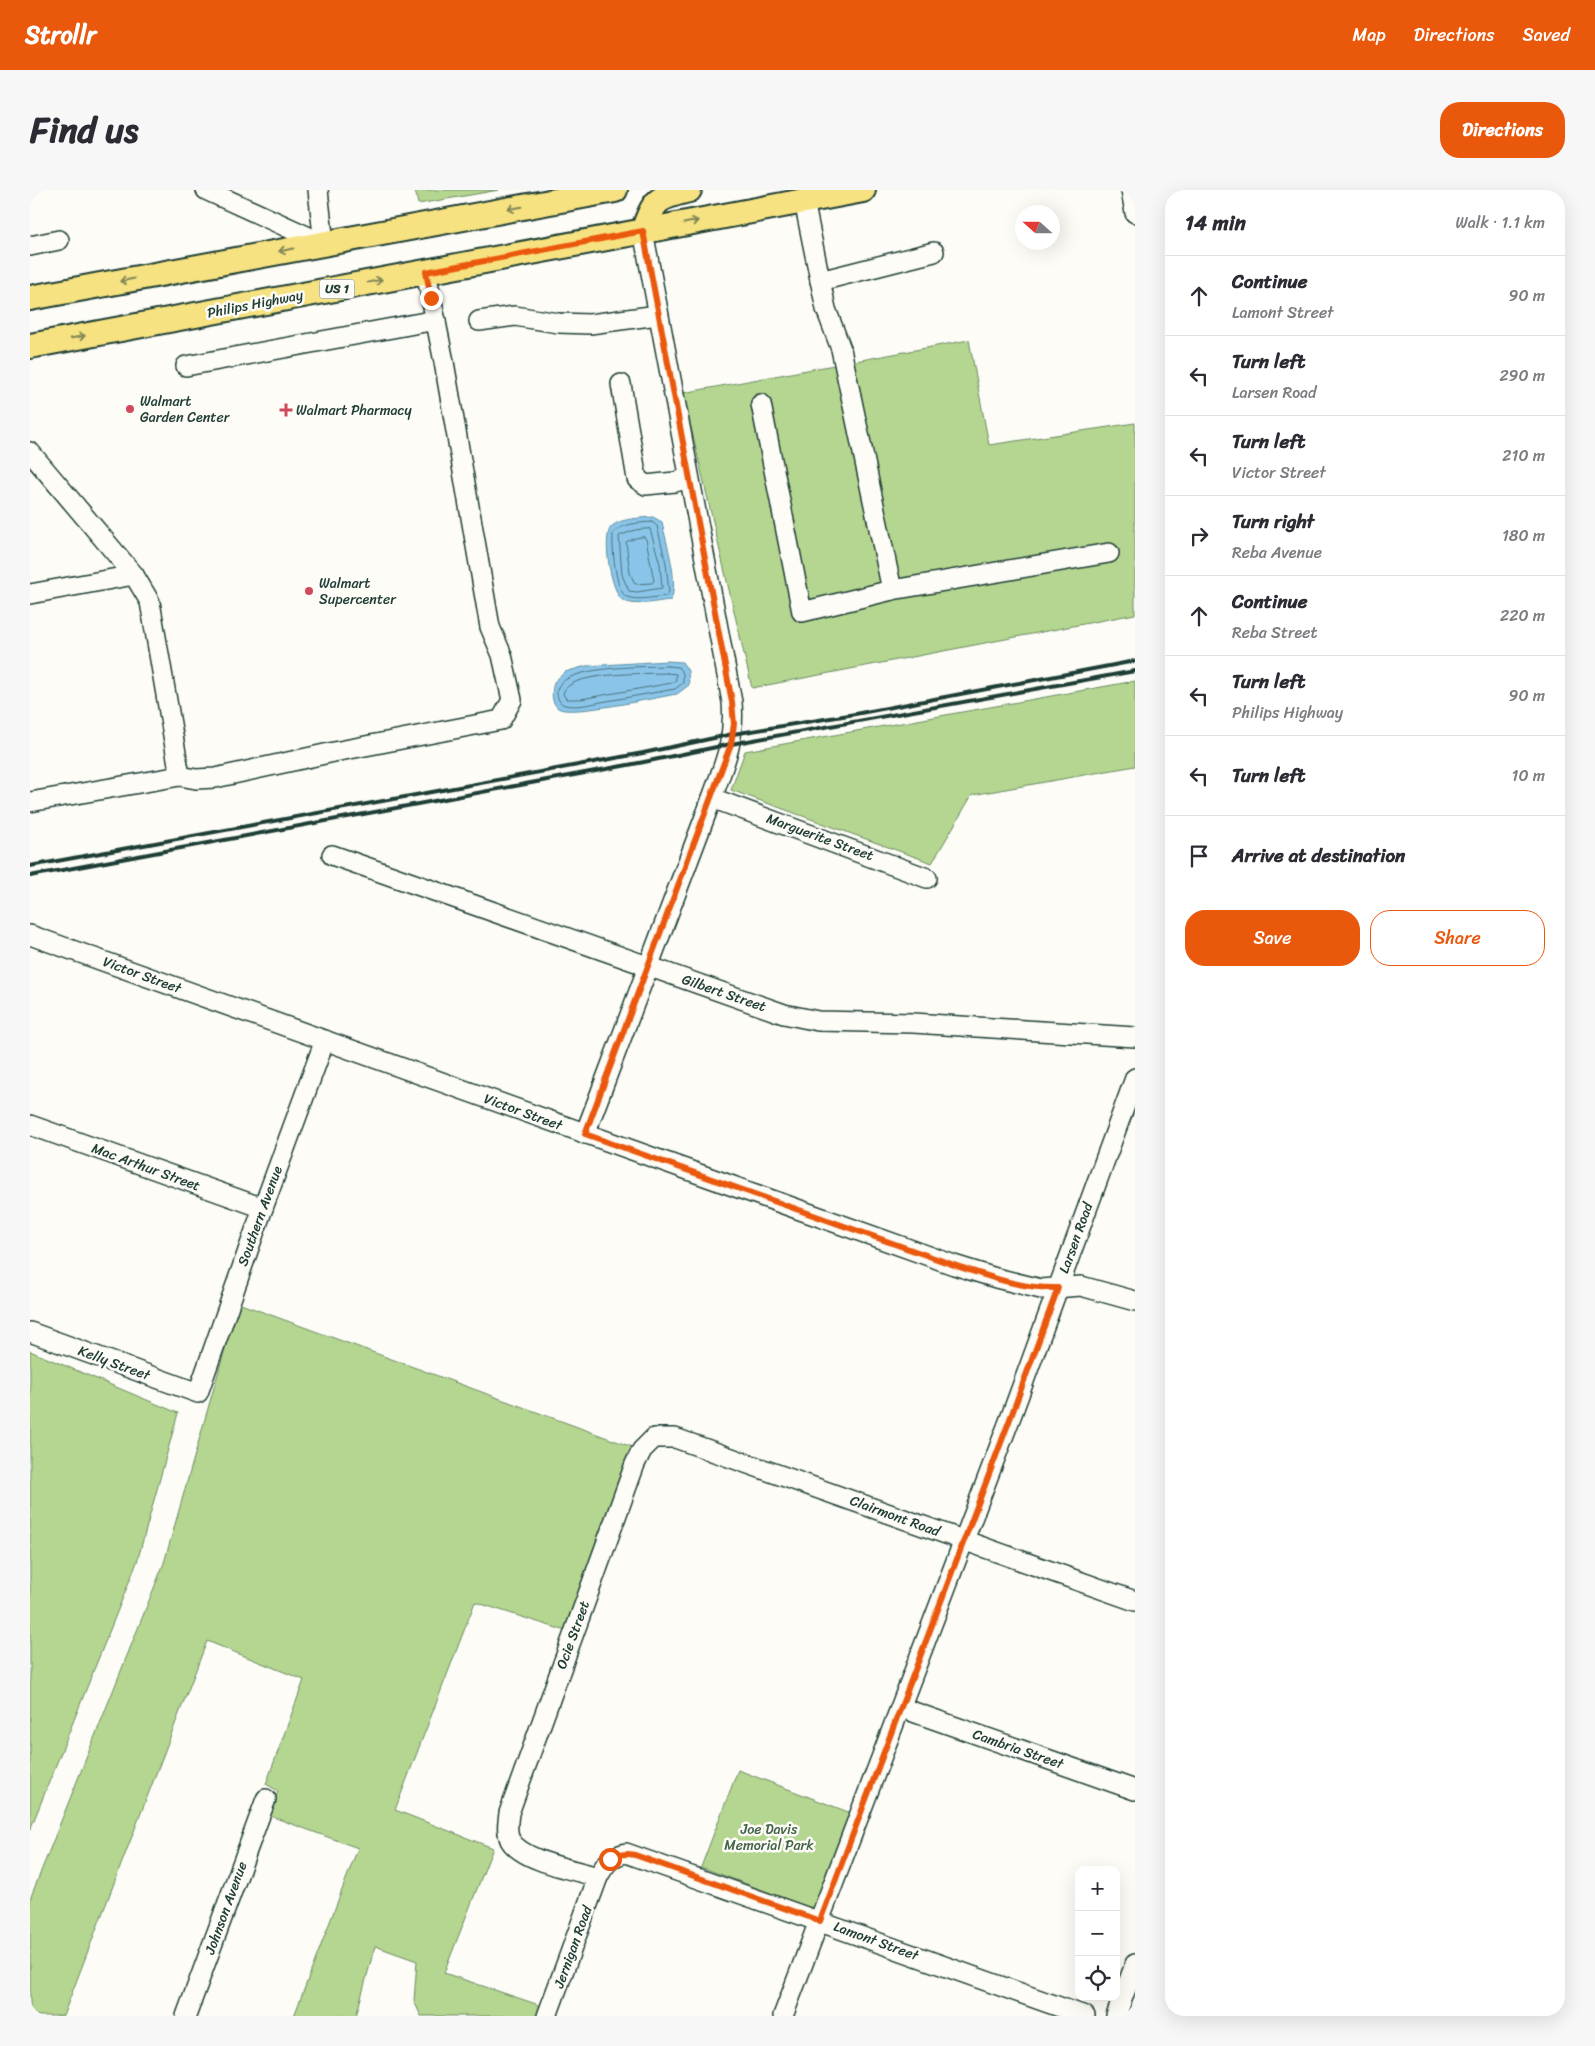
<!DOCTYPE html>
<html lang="en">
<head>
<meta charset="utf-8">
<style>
  body { margin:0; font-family:Sriracha,sans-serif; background:#f7f7f7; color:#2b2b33 }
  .controls { position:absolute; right:15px; bottom:15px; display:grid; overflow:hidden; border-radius:10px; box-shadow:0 5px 20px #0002 }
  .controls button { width:45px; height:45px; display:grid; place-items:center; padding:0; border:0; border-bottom:1px solid #e1e1e2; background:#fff; color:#2b2b33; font:25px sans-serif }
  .compass { position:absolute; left:985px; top:15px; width:45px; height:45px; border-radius:50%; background:#fff; box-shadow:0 5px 20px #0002; rotate:291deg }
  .stop { position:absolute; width:15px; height:15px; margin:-11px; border:4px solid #ea580c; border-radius:50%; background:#fff }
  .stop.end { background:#ea580c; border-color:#fff; box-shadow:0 1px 5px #0008 }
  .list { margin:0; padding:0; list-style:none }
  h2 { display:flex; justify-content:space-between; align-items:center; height:65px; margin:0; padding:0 20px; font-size:21px }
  h2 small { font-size:16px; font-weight:400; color:#7c7c81 }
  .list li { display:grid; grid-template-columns:32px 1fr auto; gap:15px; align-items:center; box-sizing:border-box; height:80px; padding:0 20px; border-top:1px solid #e1e1e2 }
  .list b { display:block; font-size:19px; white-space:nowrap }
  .list p { margin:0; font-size:16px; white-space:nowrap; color:#7c7c81 }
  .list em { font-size:16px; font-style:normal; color:#7c7c81 }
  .actions { display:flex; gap:10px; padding:15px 20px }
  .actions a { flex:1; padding:11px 0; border:1px solid #ea580c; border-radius:20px; text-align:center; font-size:18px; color:#ea580c }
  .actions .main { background:#ea580c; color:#fff }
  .icon { flex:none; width:28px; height:28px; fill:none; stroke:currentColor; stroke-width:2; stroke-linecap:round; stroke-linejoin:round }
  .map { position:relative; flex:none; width:1105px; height:1826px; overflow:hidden; border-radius:20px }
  header { display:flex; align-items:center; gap:30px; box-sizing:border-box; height:70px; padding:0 25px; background:#ea580c; color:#fff }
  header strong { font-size:24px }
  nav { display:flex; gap:28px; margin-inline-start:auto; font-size:18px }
  .intro { display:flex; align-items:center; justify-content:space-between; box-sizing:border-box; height:120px; padding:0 30px }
  h1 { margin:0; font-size:35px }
  .button { padding:12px 22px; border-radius:20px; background:#ea580c; color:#fff; font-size:18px; font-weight:700 }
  main { display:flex; gap:30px; padding:0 30px }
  aside { flex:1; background:#fff; border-radius:20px; box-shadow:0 5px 20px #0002 }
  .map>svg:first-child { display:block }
  .green { fill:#b5d690; stroke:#6a8a62 }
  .water { fill:#8ac5e9; stroke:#5f8fa1 }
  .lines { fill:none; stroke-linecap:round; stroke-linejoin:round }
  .shore { stroke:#4a737c; stroke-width:1 }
  .minor-casing { stroke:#1f3d34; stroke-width:22 }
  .major-casing { stroke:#1f3d34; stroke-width:28 }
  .minor { stroke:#fdfcf7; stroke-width:19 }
  .major { stroke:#f7e281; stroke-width:24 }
  .rail { stroke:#1f3d34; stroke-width:4 }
  .oneway { stroke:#808757 }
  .route { stroke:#ea580c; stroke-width:6 }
  .poi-dot { fill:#d1495b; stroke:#fdfcf7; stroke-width:2 }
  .labels { text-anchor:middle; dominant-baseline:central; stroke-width:5; stroke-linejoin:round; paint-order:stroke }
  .shield { fill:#fdfcf7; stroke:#62766e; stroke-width:1 }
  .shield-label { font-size:12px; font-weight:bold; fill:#1f3d34 }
  .street-label { font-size:14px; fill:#1f3d34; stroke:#fdfcf7 }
  .poi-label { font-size:14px; fill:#1f3d34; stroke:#fdfcf7; text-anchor:start }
  .park-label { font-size:14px; fill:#44634b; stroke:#fdfcf7 }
</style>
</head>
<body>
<header>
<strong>Strollr</strong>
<nav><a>Map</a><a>Directions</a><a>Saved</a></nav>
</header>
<div class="intro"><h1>Find us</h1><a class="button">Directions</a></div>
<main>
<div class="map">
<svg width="1105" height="1826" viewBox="0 0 1105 1826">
  <rect width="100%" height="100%" fill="#fdfcf7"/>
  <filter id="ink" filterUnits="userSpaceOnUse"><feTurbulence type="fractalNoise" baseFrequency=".02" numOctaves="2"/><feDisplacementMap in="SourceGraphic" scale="10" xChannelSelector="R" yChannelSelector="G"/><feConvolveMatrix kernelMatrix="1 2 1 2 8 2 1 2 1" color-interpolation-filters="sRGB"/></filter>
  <g filter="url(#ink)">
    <g class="green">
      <path d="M385,0H469L388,14Z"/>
      <path d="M939,150L959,255L1105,233V424L722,498L653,203Z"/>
      <path d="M1105,491V576L942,605L902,673L701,600L715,561Z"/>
      <path d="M208,1113L605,1258L539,1442L445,1412L365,1620L463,1658L414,1783L515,1817L512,1826H391L384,1811L387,1771L345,1756L326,1826H264L328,1658L240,1626L248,1601L236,1594L274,1490L177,1451L33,1826H0V1709L134,1373Z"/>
      <path d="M0,1161L148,1223L107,1372L0,1640Z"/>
      <path d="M708,1580L821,1623L783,1719L671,1677Z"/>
    </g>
    <g class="water">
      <path d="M623,327L632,332C636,353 649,390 641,410C627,411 607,417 594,411C581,405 571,345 582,336C592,328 611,328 623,327Z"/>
      <path d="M637,471L652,472L658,481L659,495L647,504C628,507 539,527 528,518C520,511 522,501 524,492L535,482L556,476Z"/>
    </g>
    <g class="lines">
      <g class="shore">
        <path d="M622,332L627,336L636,373L639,402L636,406C624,407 608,411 597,407C585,402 582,356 583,344C590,333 610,333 622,332Z"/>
        <path d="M620,339L630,374L632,398L607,402L599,401L592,385L589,346L605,340Z"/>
        <path d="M614,347L616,349L624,391L622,393L605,394L600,383L596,352L606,348Z"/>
        <path d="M637,476L648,477L653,483V493L645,499C622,503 600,507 577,511C564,513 549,518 535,515C531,514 530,512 528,508C515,474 619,477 637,476Z"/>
        <path d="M637,483L646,484V490L642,493L551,509H536L533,504C536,481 617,484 637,483Z"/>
      </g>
      <g class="minor-casing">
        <g id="minor">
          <path d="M176,0L294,54"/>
          <path d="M288,0L294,54"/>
          <path d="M1101,0L1105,23"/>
          <path d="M774,11L796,119L811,159L862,400"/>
          <path d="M0,56L29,50"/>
          <path d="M790,91L904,62"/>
          <path d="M449,131L485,126L528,133L560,134L628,125"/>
          <path d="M156,176L406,130"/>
          <path d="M591,194L607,289L616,295L645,292L659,288"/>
          <path d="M731,214L772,422L862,400L1079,363"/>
          <path d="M0,262L104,385L120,412L150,586L0,612"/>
          <path d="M0,404L104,385"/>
          <path d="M150,586L166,589L185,588L304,562L471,530L482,510L472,465L460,437L414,172L396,82"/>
          <path d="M682,608L897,688"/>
          <path d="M302,665L754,824L788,831L883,833L1105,847"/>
          <path d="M0,745L924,1075L966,1088L1011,1099L1051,1096L1105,1111"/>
          <path d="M0,935L233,1018"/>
          <path d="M555,944L682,608C695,571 705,552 702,512L613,41"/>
          <path d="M0,1142L168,1203L233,1018L295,850"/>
          <path d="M872,1518L1105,1600"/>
          <path d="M568,1687C545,1680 492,1671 480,1650C476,1641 478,1632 479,1623L605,1274L612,1260L624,1248H645L1105,1411"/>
          <path d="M156,1826L236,1609"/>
          <path d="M517,1826L568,1687C575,1674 581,1666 596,1663L1055,1826"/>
          <path d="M753,1826L983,1221L1105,888"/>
          <path d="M1086,1826L1105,1774"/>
        </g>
      </g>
      <g class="major-casing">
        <g id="major">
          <path d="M613,41C625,9 626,8 659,0"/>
          <path d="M0,108L585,0"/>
          <path d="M0,156L833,0"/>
        </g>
      </g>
      <use href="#minor" class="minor"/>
      <use href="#major" class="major"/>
      <g class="rail">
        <path d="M0,676L613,563L703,544L825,524L1105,471"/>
        <path d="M0,686L614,572L701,554L1105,481"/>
      </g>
    </g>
    <defs><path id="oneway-shaft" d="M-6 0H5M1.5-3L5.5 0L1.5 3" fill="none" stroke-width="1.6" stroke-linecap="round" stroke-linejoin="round" transform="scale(1.25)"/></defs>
    <g class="oneway">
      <use href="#oneway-shaft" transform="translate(485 18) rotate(170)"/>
      <use href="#oneway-shaft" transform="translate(661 32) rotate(-11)"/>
      <use href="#oneway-shaft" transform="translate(256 60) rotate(169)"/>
      <use href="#oneway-shaft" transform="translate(97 90) rotate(169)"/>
      <use href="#oneway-shaft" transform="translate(345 91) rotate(-11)"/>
      <use href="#oneway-shaft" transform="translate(48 147) rotate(-11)"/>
    </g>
  </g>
  <g class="lines" filter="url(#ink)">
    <path class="route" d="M401,108L396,82L613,41L702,512L704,534L701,554L555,944L924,1075C957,1086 992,1099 1028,1098L983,1221L790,1731L605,1665C595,1663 589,1664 580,1669"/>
  </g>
  <g class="poi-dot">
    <circle cx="100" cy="219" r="5"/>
    <path d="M253.5 212.5h5v5h5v5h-5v5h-5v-5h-5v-5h5z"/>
    <circle cx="279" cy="401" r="5"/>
  </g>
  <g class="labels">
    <rect class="shield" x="289.5" y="89.5" width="35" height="19" rx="4"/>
    <g class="shield-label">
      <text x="307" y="99">US 1</text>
    </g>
    <g class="street-label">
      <text transform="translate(225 114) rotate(-11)">Philips Highway</text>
      <text transform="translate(790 647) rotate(20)">Marguerite Street</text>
      <text transform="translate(112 785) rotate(20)">Victor Street</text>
      <text transform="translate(694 803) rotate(19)">Gilbert Street</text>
      <text transform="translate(493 922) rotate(20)">Victor Street</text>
      <text transform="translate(116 977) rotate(20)">Mac Arthur Street</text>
      <text transform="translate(230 1026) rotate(-70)">Southern Avenue</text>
      <text transform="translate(1046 1048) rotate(-70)">Larsen Road</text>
      <text transform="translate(84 1173) rotate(20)">Kelly Street</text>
      <text transform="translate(865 1326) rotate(20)">Clairmont Road</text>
      <text transform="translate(543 1445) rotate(-70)">Ocie Street</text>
      <text transform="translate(988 1559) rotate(19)">Cambria Street</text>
      <text transform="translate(196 1718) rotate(-70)">Johnson Avenue</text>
      <text transform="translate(846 1751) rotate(20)">Lamont Street</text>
      <text transform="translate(543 1757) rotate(-70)">Jernigan Road</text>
    </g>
    <g class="poi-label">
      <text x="110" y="211">Walmart<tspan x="110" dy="16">Garden Center</tspan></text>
      <text x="266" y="220">Walmart Pharmacy</text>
      <text x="289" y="393">Walmart<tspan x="289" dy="16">Supercenter</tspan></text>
    </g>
    <g class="park-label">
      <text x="739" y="1639">Joe Davis<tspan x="739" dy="16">Memorial Park</tspan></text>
    </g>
  </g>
</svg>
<div class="controls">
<button>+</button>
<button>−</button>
<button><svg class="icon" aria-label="locate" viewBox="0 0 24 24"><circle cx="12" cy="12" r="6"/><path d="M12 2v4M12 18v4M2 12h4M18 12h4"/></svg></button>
</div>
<svg class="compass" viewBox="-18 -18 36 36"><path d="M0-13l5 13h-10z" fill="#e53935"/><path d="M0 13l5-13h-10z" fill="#7c7c81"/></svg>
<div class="stop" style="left:580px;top:1669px"></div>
<div class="stop end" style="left:401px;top:108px"></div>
</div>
<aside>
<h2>14 min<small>Walk · 1.1 km</small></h2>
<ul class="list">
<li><svg class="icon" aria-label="ahead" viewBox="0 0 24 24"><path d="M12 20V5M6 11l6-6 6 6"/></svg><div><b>Continue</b><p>Lamont Street</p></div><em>90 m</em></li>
<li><svg class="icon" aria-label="left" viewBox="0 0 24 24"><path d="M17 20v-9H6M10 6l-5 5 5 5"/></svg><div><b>Turn left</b><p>Larsen Road</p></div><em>290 m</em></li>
<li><svg class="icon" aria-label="left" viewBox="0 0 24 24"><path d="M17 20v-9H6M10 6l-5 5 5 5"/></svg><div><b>Turn left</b><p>Victor Street</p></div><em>210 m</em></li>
<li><svg class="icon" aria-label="right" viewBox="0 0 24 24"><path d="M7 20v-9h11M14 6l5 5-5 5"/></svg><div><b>Turn right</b><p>Reba Avenue</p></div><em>180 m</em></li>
<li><svg class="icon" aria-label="ahead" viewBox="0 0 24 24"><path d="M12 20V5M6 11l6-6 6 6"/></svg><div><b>Continue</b><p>Reba Street</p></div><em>220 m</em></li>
<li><svg class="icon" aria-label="left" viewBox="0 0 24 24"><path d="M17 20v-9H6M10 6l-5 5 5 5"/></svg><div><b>Turn left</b><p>Philips Highway</p></div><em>90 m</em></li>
<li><svg class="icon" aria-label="left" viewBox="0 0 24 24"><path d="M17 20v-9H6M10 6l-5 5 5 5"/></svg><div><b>Turn left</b></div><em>10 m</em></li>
<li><svg class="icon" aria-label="arrive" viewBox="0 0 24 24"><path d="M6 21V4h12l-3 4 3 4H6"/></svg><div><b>Arrive at destination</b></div></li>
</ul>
<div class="actions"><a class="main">Save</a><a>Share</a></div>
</aside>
</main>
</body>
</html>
